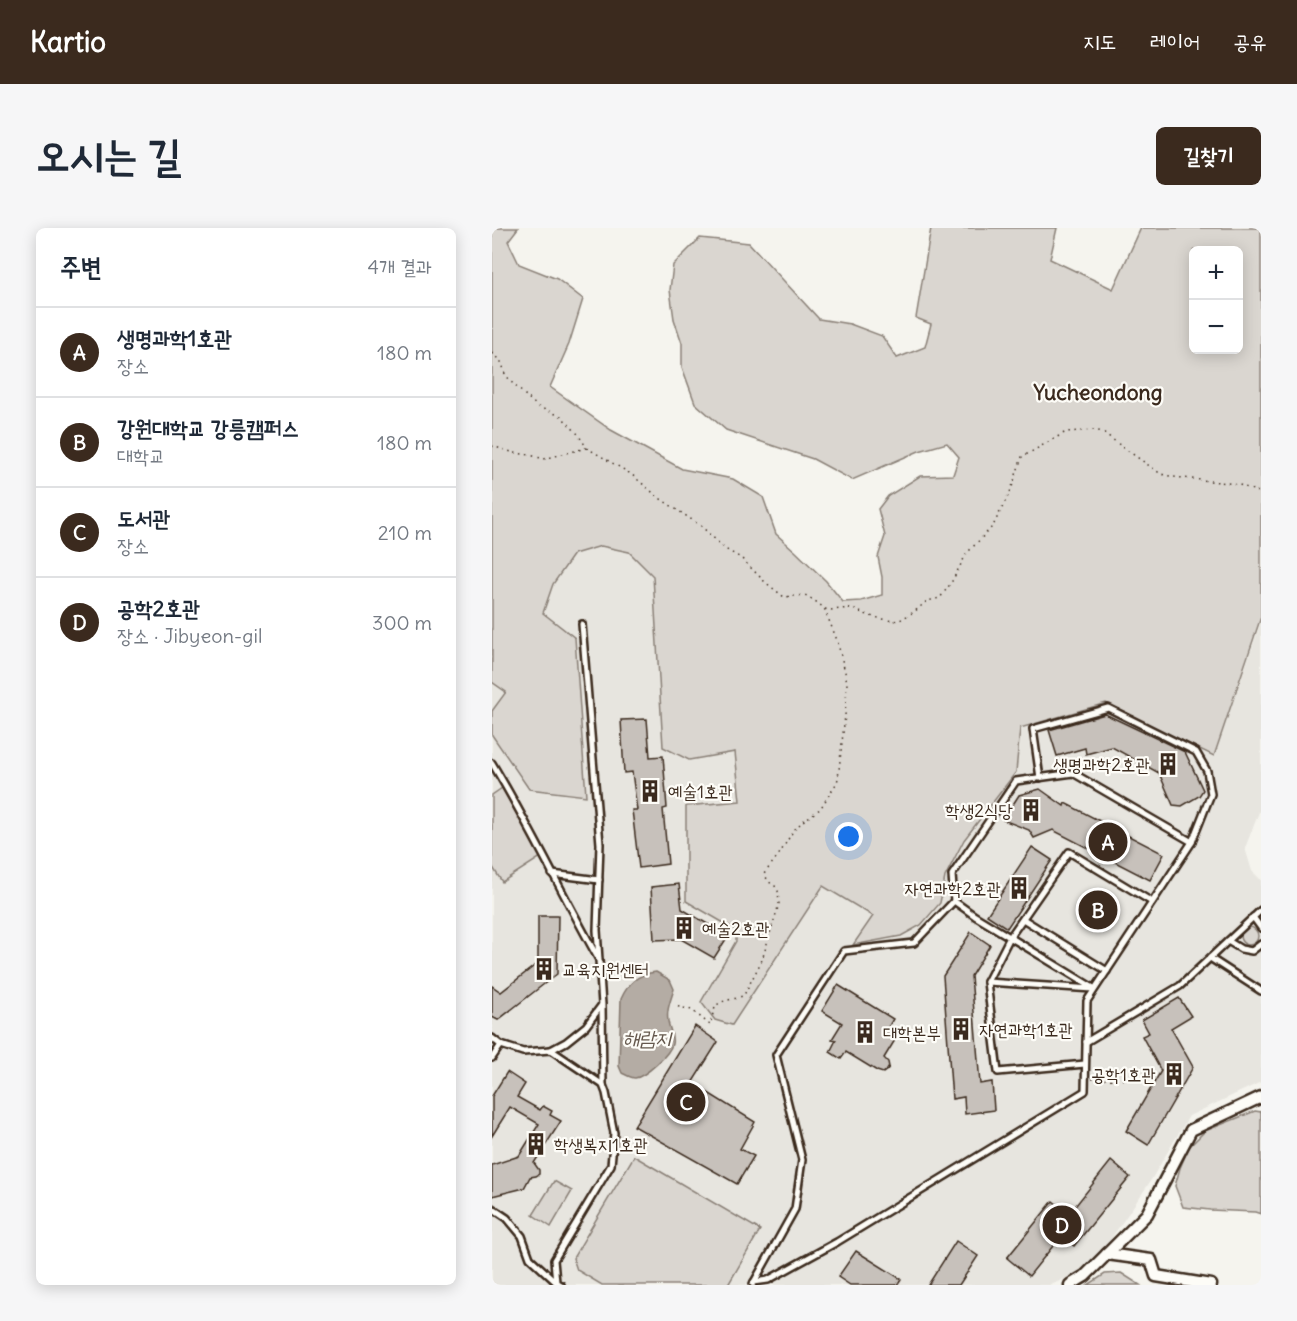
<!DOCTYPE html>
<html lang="ko">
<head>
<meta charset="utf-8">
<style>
  body { margin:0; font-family:Delius,"Poor Story",sans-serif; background:#f6f6f7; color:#1f2937 }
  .controls { position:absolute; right:18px; top:18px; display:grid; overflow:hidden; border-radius:9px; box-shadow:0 3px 15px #0003 }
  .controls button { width:54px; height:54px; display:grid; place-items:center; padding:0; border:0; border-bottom:2px solid #e0e1e3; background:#fff; color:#1f2937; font:30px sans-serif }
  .you { position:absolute; left:357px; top:609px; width:21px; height:21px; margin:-15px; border:4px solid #fff; border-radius:50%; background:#1a73e8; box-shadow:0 0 0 9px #1a73e833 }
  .badge { display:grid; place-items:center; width:39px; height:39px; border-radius:50%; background:#3b2a1e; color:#fff; font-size:20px; font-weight:700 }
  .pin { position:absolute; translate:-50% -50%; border:3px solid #fff; box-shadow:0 2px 6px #0006 }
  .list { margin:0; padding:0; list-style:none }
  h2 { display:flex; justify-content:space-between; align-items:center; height:78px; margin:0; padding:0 24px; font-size:26px }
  h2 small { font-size:20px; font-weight:400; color:#747a83 }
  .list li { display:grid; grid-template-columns:39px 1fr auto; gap:18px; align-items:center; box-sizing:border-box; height:90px; padding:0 24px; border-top:2px solid #e0e1e3 }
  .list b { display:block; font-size:22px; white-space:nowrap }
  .list p { margin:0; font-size:20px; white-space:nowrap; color:#747a83 }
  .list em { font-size:20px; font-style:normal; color:#747a83 }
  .map { position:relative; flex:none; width:769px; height:1057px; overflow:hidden; border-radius:9px }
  header { display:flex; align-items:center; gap:36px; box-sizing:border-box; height:84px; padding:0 30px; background:#3b2a1e; color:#fff }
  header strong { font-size:28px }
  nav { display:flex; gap:33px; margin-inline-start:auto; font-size:21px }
  .intro { display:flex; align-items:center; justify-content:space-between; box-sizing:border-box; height:144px; padding:0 36px }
  h1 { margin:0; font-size:42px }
  .button { padding:15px 27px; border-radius:9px; background:#3b2a1e; color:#fff; font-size:21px; font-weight:700 }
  main { display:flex; gap:36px; padding:0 36px }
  aside { flex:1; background:#fff; border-radius:9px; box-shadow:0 3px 15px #0003 }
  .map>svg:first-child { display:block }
  .built { fill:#e7e5df }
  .green { fill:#dad6d0; stroke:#8a8077; stroke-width:1.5; fill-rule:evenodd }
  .water { fill:#b4aca4; stroke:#84786e; stroke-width:1.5 }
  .building { fill:#c7c1bb; stroke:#3b2a1e; stroke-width:1.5 }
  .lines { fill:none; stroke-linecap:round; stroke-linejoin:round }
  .service-casing { stroke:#3b2a1e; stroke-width:10 }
  .minor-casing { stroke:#3b2a1e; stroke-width:15 }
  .path { stroke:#3b2a1e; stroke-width:1.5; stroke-dasharray:1.5 4.5; stroke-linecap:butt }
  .service { stroke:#fdfcf7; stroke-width:5 }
  .minor { stroke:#fdfcf7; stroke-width:10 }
  .labels { text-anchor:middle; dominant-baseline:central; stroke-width:4.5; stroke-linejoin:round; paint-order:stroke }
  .poi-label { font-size:18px; fill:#3b2a1e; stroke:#fdfcf7; text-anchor:start }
  .water-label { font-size:20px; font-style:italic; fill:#65584d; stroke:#fdfcf7 }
  .quarter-label { font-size:21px; font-weight:bold; fill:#3b2a1e; stroke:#fdfcf7 }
</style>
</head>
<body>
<header>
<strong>Kartio</strong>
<nav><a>지도</a><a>레이어</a><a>공유</a></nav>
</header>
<div class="intro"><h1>오시는 길</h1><a class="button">길찾기</a></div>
<main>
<aside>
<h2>주변<small>4개 결과</small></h2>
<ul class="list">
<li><span class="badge">A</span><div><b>생명과학1호관</b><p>장소</p></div><em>180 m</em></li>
<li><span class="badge">B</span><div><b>강원대학교 강릉캠퍼스</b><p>대학교</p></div><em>180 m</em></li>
<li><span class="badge">C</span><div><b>도서관</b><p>장소</p></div><em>210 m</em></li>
<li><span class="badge">D</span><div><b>공학2호관</b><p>장소 · Jibyeon-gil</p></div><em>300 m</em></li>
</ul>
</aside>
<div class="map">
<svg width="769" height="1057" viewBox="0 0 769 1057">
  <rect width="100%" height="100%" fill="#f5f4ee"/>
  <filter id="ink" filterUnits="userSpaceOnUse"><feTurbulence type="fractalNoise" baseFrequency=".0167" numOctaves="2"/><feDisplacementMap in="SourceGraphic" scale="12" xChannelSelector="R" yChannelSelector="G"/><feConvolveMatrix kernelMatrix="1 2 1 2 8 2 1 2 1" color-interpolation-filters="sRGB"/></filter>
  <g filter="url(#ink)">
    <path class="built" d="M109,318L137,324L161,347L197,532L243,523L248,574L194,579V673L244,702V713L209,774L331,658L381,688L362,717L409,708L429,697L448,675L453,649L473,612L524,544L527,500L614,475L722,528L769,394V579L753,620L760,643L769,652V854L697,888L656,957L600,1038L559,1057H0V343L61,356L81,326Z"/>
    <g class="green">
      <path d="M0,0H26L16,13L27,36L65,51L91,71L77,116L58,159L119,202L190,241L241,251L271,269L284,306L303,323L334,353L351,374L369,373L390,367V349L386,329L393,308L386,281L396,268L428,248L461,247L467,229L455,215L427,223L360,252L321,231L234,202L203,175L190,139V115L182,91L178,62L181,37L208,10L257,15L327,91L358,96L390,108L405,130L433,119L439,96L424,90L439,0H565L558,31L621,61L649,0H769V389L722,528L614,475L528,500L524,544L472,612L453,649L448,675L429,697L409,708L361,717L381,688L331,658L240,797L223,792L209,774L244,713V702L194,673V578L248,573L243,524L197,532L171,519L161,348L137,324L109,318L82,326L61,356L51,385L83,410L94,568L37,561L0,507V483L14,464L0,454ZM702,22H746V122H702Z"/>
      <path d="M10,560L49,629L10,654L0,638V567Z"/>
      <circle cx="757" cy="708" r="9"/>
      <path d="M763,883L769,884V986L763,984L718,982L691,979L683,958L688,940L697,919L713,903Z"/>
      <path d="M142,928L268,1002L236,1057H110L85,1042L81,1030Z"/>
      <path d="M62,953L80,963L59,999L41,987Z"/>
      <path d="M629,1045L648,1057H596L613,1046Z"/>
    </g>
    <path class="water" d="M164,744L178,752L182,761C179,772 174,782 176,793C177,801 182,807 180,816C178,826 153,849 143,850C139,850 134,847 130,845L127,838L129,771C136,755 146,746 164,744Z"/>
    <g class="building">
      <path d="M613,486L693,524L711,562L707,568L690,578L681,577L667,545L620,519L594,526L593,520L565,528L557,502Z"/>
      <path d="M155,491L158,529L171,528L175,580L171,581L176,636L147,640L140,582H145L140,544L132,545L129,492Z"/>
      <path d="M548,561L572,578L573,575L672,626L658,652L561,602L542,610L537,602L511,592L527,567Z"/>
      <path d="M540,619L560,632L515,700L495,687Z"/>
      <path d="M187,656L190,681L236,708L222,730L189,711L162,712L159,659Z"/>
      <path d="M46,688H66L65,746L6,792L0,789V758L9,764L46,735Z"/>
      <path d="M479,704L498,717L479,748L488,856L500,854L502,882L473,886L472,869L460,871L451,748Z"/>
      <path d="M346,757L401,791L395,801L406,807L392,830L396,834L397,839L395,842L391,845L385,843L354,824L349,831L338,824L344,812L340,811L350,795L330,783Z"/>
      <path d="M687,770L699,788L679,800L701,839L656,917L634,903L669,843L650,808L657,805L650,792Z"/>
      <path d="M203,798L226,814L200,855L263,894L248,921L262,928L245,956L142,898Z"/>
      <path d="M15,844L33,856L25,869L48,882L51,878L60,883L58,887L69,893L42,935L47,942V946L44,948L38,949L32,960L0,968V937L27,928L47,896L18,879L0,908V868Z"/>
      <path d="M619,933L638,949L582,1018L569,1008L537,1048L515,1030L561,973L577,986Z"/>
      <path d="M464,1013L486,1028L467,1057H436Z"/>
      <path d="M364,1023L409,1051L405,1057H358L346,1049Z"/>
    </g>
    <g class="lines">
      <g class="service-casing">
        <g id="service">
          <path d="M0,535C38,598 70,666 106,730"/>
          <path d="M548,550L541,501L616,480L704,524L715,543L719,566L700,614"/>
          <path d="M60,646L107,652"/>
          <path d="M761,689L769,700"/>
          <path d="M531,691L615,743"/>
          <path d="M736,713L749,721L760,723L769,716"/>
          <path d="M718,730L769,763"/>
          <path d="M495,754L601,761"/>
          <path d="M0,810L9,817L31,824L59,822L111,857"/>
          <path d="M594,814L688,758L769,682"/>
          <path d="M59,822L74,814L94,798L109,778"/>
          <path d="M0,830L9,817"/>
          <path d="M593,836L506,844L495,754L518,709L577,624L660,674"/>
          <path d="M0,980L15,990L30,1008L38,1030L64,1054"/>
          <path d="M262,1054L276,1052L345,1014L593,863L595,773L700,614L581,545L524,553L460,647L462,673L483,688L603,761"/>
          <path d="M261,1056L303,981L310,932L284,827L352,723L422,715L462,673"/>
          <path d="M69,1057L64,1054L62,1032L119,937L122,905L114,865L111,857L110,777L105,702L108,616L90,396"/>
        </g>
      </g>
      <g class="minor-casing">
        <g id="minor">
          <path d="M615,1026L659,1032L664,1048L719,1057"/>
          <path d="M578,1057L593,1048L655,986L699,902L769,869"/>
        </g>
      </g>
      <g class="path">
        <path d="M0,125L10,135L13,146L21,156L46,179L69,188L85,205L95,220L139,246L166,269L209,298L233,321L249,330L273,354L292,369L313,367L323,373L332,380L345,412L353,444L355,455L354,478L346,551L344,556L328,581L311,593L301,603L288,625L272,646L277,654L283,658L286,663L287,676L270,732L252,767C244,772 230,771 224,778C221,783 220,791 218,797L200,782L183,778"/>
        <path d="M0,218L23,225L38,227L52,231L94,220"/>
        <path d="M333,381L341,382L358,380L378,388L400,393L408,392L422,384L435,373L448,370L459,355L475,325L501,298L519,262L530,229L574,204L602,202L611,204L629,218L669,246L682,249L745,256L769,265"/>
        <path d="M600,851L652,852"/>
      </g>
      <use href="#service" class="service"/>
      <use href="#minor" class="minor"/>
    </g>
  </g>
  <defs>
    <g id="building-bare" transform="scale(1.8)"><path d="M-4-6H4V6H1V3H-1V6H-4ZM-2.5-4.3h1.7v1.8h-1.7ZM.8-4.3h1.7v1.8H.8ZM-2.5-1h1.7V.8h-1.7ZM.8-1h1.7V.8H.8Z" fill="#3b2a1e" stroke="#fdfcf7" stroke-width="2.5" paint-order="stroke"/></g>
  </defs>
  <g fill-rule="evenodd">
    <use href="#building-bare" x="676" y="536"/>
    <use href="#building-bare" x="158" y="563"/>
    <use href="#building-bare" x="539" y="582"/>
    <use href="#building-bare" x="527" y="660"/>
    <use href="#building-bare" x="192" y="700"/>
    <use href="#building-bare" x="52" y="741"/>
    <use href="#building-bare" x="469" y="801"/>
    <use href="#building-bare" x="373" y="804"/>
    <use href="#building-bare" x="682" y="846"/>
    <use href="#building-bare" x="44" y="916"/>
  </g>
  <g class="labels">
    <g class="poi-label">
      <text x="658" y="536" text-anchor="end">생명과학2호관</text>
      <text x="176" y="563">예술1호관</text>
      <text x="521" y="582" text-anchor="end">학생2식당</text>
      <text x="509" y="660" text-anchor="end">자연과학2호관</text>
      <text x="210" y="700">예술2호관</text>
      <text x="70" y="741">교육지원센터</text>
      <text x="487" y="801">자연과학1호관</text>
      <text x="391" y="804">대학본부</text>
      <text x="664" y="846" text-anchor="end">공학1호관</text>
      <text x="62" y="916">학생복지1호관</text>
    </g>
    <g class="water-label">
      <text x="155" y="809">해람지</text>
    </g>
    <g class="quarter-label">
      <text x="606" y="164">Yucheondong</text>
    </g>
  </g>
</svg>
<div class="controls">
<button>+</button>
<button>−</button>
</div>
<div class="you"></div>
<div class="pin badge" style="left:616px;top:614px">A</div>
<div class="pin badge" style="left:606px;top:682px">B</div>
<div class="pin badge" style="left:194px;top:874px">C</div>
<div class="pin badge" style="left:570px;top:997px">D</div>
</div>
</main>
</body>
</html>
